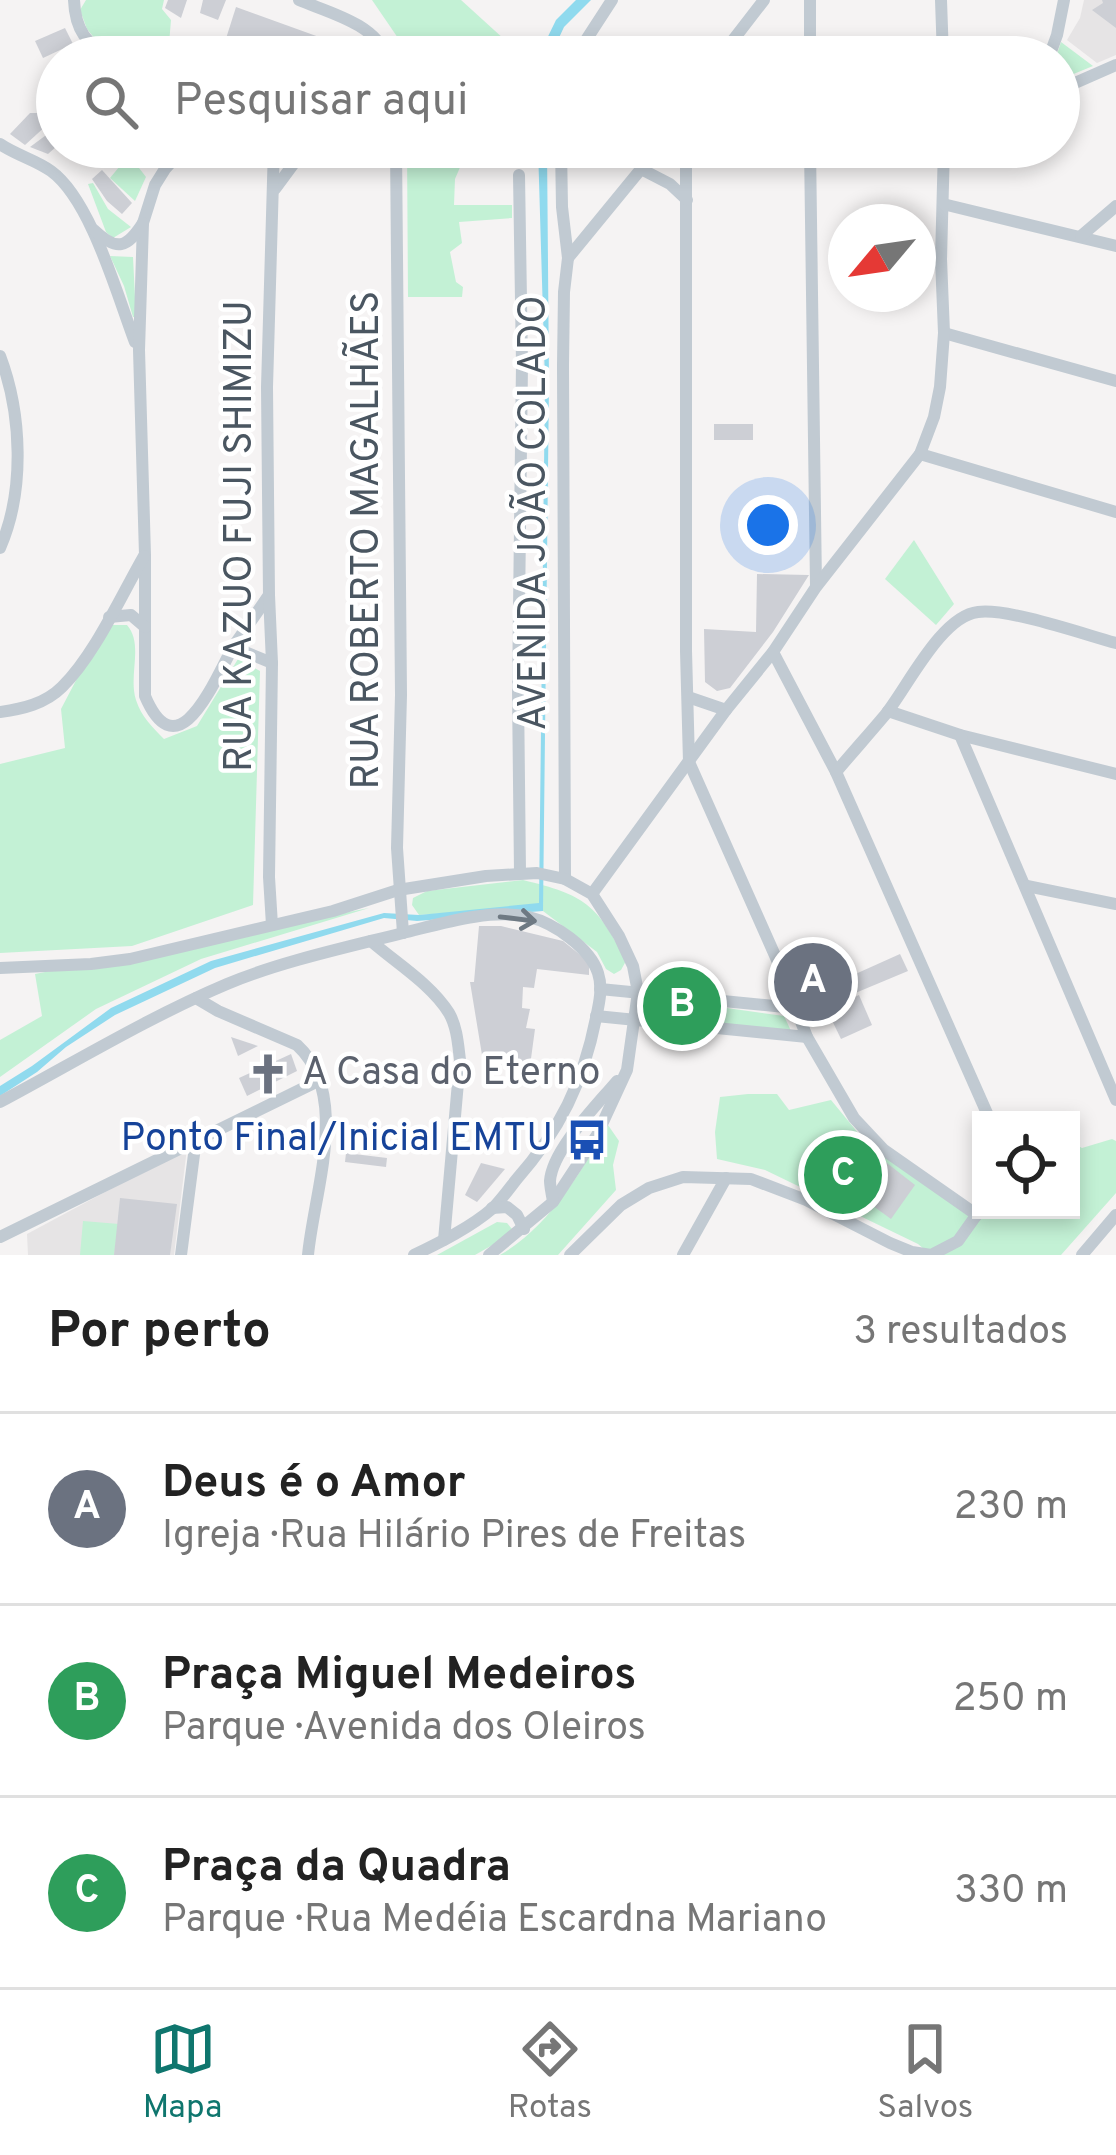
<!DOCTYPE html>
<html lang="pt">
<head>
<meta charset="utf-8">
<style>
  body { margin:0; font-family:Overpass,sans-serif; background:#f6f6f6; color:#222 }
  .controls { position:absolute; right:36px; bottom:36px; display:grid; overflow:hidden; border-radius:0px; box-shadow:0 6px 18px #0003 }
  .controls button { width:108px; height:108px; display:grid; place-items:center; padding:0; border:0; border-bottom:3px solid #e0e0e0; background:#fff; color:#222; font:60px sans-serif }
  .compass { position:absolute; left:828px; top:204px; width:108px; height:108px; border-radius:50%; background:#fff; box-shadow:0 6px 18px #0003; rotate:241deg }
  .you { position:absolute; left:768px; top:525px; width:42px; height:42px; margin:-30px; border:9px solid #fff; border-radius:50%; background:#1a73e8; box-shadow:0 0 0 18px #1a73e833 }
  .badge { display:grid; place-items:center; width:78px; height:78px; border-radius:50%; background:#0f766e; color:#fff; font-size:39px; font-weight:700 }
  .pin { position:absolute; translate:-50% -50%; border:6px solid #fff; box-shadow:0 3px 12px #0006 }
  .list { margin:0; padding:0; list-style:none }
  h2 { display:flex; justify-content:space-between; align-items:center; height:156px; margin:0; padding:0 48px; font-size:51px }
  h2 small { font-size:39px; font-weight:400; color:#767676 }
  .list li { display:grid; grid-template-columns:78px 1fr auto; gap:36px; align-items:center; box-sizing:border-box; height:192px; padding:0 48px; border-top:3px solid #e0e0e0 }
  .list b { display:block; font-size:45px; white-space:nowrap }
  .list p { margin:0; font-size:39px; white-space:nowrap; color:#767676 }
  .list em { font-size:39px; font-style:normal; color:#767676 }
  .icon { flex:none; width:66px; height:66px; fill:none; stroke:currentColor; stroke-width:2; stroke-linecap:round; stroke-linejoin:round }
  .map { position:relative; flex:none; width:1116px; height:1255px; overflow:hidden }
  .search { position:absolute; background:#fff; box-shadow:0 6px 18px #0003; left:36px; right:36px; top:36px; height:132px; display:flex; align-items:center; gap:30px; box-sizing:border-box; padding:0 42px; border-radius:66px; color:#767676; font-size:45px }
  .sheet { height:732px; background:#fff }
  nav { display:flex; justify-content:space-around; align-items:center; box-sizing:border-box; height:168px; border-top:3px solid #e0e0e0; background:#fff; font-size:33px; color:#767676 }
  nav a { display:grid; justify-items:center; gap:6px }
  nav .on { color:#0f766e }
  .map>svg:first-child { display:block }
  .education { fill:#e6e4e5 }
  .green { fill:#c3f1d5 }
  .water { fill:#90daee }
  .building { fill:#cdcfd5 }
  .lines { fill:none; stroke-linecap:round; stroke-linejoin:round }
  .street { stroke:#c1cad2; stroke-width:12 }
  .oneway { stroke:#6e7983 }
  .labels { text-anchor:middle; dominant-baseline:central; stroke-width:9; stroke-linejoin:round; paint-order:stroke }
  .street-label { font-size:39px; fill:#4a5661; stroke:#fff }
  .worship-label { font-size:39px; fill:#5b616d; stroke:#fff; text-anchor:start }
  .transit-label { font-size:39px; fill:#164399; stroke:#fff; text-anchor:end }
</style>
</head>
<body>
<div class="map">
<svg width="1116" height="1255" viewBox="0 0 1116 1255">
  <rect width="100%" height="100%" fill="#f5f3f3"/>
  <g class="education">
    <path d="M1084,0H1116V55L1097,63L1067,40L1080,18Z"/>
    <path d="M187,1148L174,1255H28L27,1234Z"/>
  </g>
  <g class="green">
    <path d="M86,0H164L162,9L171,20L169,44L100,45L87,29L80,10Z"/>
    <path d="M372,0H461L505,40L504,57H411Z"/>
    <path d="M1061,42L1093,66L1059,80V57H1056Z"/>
    <path d="M407,147H418L436,158L447,148L467,151L455,179L454,205H512V218L459,222L462,243L450,252L456,282L463,287L462,297H408Z"/>
    <path d="M129,155L146,177L135,201L110,178Z"/>
    <path d="M93,183L108,209L131,227L113,238L106,232L88,184Z"/>
    <path d="M110,256L133,257L136,317H133L124,286Z"/>
    <path d="M914,540L954,604L936,625L885,579Z"/>
    <path d="M105,625H127C144,645 128,675 136,700C141,716 152,727 164,739L197,726L238,659L260,671L253,905L132,946L0,953V764L65,748L61,709Z"/>
    <path d="M523,880C585,895 597,904 626,961L621,970L614,974L606,969L597,952L543,911L490,910L419,915L412,905L413,898L427,891Z"/>
    <path d="M369,908L201,959L96,1009L0,1077V1040L42,1016L35,974Z"/>
    <path d="M649,997L784,1016L792,1033L649,1015Z"/>
    <path d="M748,1094H777L789,1110L831,1100L859,1134L886,1157L966,1212L1071,1210V1142L1082,1148L1112,1139L1116,1141V1193L1061,1255H931L918,1244L765,1170L717,1159L715,1132L720,1097Z"/>
    <path d="M608,1125L619,1141L613,1165L616,1190L558,1255H500C550,1226 580,1173 608,1125Z"/>
    <path d="M83,1221L119,1224L114,1255H80Z"/>
    <path d="M497,1222L507,1223L512,1229L510,1235L475,1255H437Z"/>
  </g>
  <g class="water">
    <path d="M576,0H591L564,27L550,57H538L556,20Z"/>
    <path d="M538,147H547L549,382L543,911L417,921L384,918L215,968L115,1015L66,1047L37,1072L0,1096V1086L32,1066L111,1008L211,961L384,913L419,915L539,903L545,382Z"/>
  </g>
  <g class="building">
    <path d="M168,0H187L181,18L165,8Z"/>
    <path d="M203,0H226L218,20L200,13Z"/>
    <path d="M1102,0H1116V28L1092,10L1103,3Z"/>
    <path d="M236,7L344,46L341,57H249L223,48Z"/>
    <path d="M65,28L73,44L43,58L35,41Z"/>
    <rect x="896" y="39" width="39" height="17"/>
    <path d="M30,113H43L48,124L25,145L10,134Z"/>
    <path d="M57,127V146L48,154L30,147Z"/>
    <path d="M134,147H165L149,164Z"/>
    <path d="M102,170L132,203L122,214L107,201L92,179Z"/>
    <rect x="714" y="424" width="39" height="16"/>
    <path d="M757,574L809,575L773,632L730,688L717,691L705,682L704,629L756,632Z"/>
    <path d="M479,926H501L563,941L589,962V975L537,969L534,988L523,987L522,1008L530,1009L526,1028L535,1029L530,1066L483,1061L470,982H474Z"/>
    <path d="M827,941L836,959L832,963L836,978L812,991L796,956Z"/>
    <path d="M900,954L908,971L829,1004L822,989Z"/>
    <path d="M859,995L872,1025L841,1039L827,1010Z"/>
    <path d="M231,1037L258,1046L238,1056Z"/>
    <path d="M291,1054L297,1071L247,1096L239,1078Z"/>
    <path d="M869,1149L915,1185L891,1219L843,1184Z"/>
    <path d="M346,1153L387,1158L386,1167L345,1162Z"/>
    <path d="M481,1163L505,1169L477,1202L465,1195Z"/>
    <path d="M120,1198L177,1204L170,1255H114Z"/>
  </g>
  <g class="lines">
    <g class="street">
      <path d="M74,0C75,28 86,47 114,57"/>
      <path d="M299,0C327,12 377,24 386,57"/>
      <path d="M810,0V57"/>
      <path d="M941,0L943,57"/>
      <path d="M575,57L612,0"/>
      <path d="M720,57L764,0"/>
      <path d="M1049,57L1057,35L1064,0"/>
      <path d="M1059,90L1116,65"/>
      <path d="M0,144C16,155 36,160 51,171C91,200 117,295 135,342"/>
      <path d="M185,147L165,169L155,185L143,223L139,350L145,555V696C178,774 215,679 233,647L272,663"/>
      <path d="M396,147L401,695L397,848L403,933"/>
      <path d="M561,147L562,207L568,258L564,292L563,365L565,879"/>
      <path d="M686,147V651L689,762L777,960L807,1037L854,1118L884,1150L977,1215"/>
      <path d="M810,147L816,586"/>
      <path d="M641,169L670,184L687,200"/>
      <path d="M519,175L522,364L518,691L520,873"/>
      <path d="M275,189L306,147"/>
      <path d="M943,204L1116,246"/>
      <path d="M94,230C117,252 127,248 143,223"/>
      <path d="M1081,236L1116,206"/>
      <path d="M568,258L641,169L656,147"/>
      <path d="M944,333L1116,381"/>
      <path d="M0,356C22,414 25,491 0,548"/>
      <path d="M920,454L1116,512"/>
      <path d="M109,617L131,615L145,627"/>
      <path d="M233,647L269,595"/>
      <path d="M773,652L836,772L990,1120"/>
      <path d="M688,697L726,710"/>
      <path d="M888,711L960,735L1116,774"/>
      <path d="M0,712C22,709 45,704 62,687C94,656 121,596 144,556"/>
      <path d="M960,735L1116,1100"/>
      <path d="M836,772C852,753 869,734 885,715C907,688 941,616 978,612C1009,608 1083,634 1116,643"/>
      <path d="M1027,886L1116,904"/>
      <path d="M592,894L726,710L773,652L816,587L920,454L934,417L940,387L944,333L941,259L944,147"/>
      <path d="M272,925L269,877L272,663L269,595L267,387L274,147"/>
      <path d="M371,941C396,963 431,984 449,1013C457,1027 458,1044 460,1060L444,1240"/>
      <path d="M0,968L91,964L130,959L333,911L398,890L486,876L537,873L565,879L592,894L619,936L633,966L638,992L627,1070L597,1135L553,1202L489,1255"/>
      <path d="M600,989L795,1008"/>
      <path d="M196,998L218,1011L297,1045C351,1095 314,1191 308,1255"/>
      <path d="M596,1016L807,1037"/>
      <path d="M0,1102C75,1062 149,1017 227,984C279,962 348,947 403,933C440,924 491,908 529,917C554,923 590,948 598,973C603,988 599,1004 596,1018C583,1083 560,1130 516,1180C509,1189 501,1200 493,1208C471,1227 441,1242 414,1255"/>
      <path d="M553,1201C552,1196 550,1186 550,1181C552,1150 597,1105 617,1081"/>
      <path d="M492,1208L507,1207L517,1215L524,1229"/>
      <path d="M0,1237L320,1080"/>
      <path d="M181,1255L196,1139"/>
      <path d="M570,1255L621,1205L649,1188L683,1177L751,1179L806,1200L890,1243L912,1252L931,1255L958,1241L980,1210"/>
      <path d="M683,1255L726,1178"/>
      <path d="M1082,1255L1116,1215"/>
    </g>
  </g>
  <defs><path id="oneway-shaft" d="M-6 0H5M1.5-3L5.5 0L1.5 3" fill="none" stroke-width="1.6" stroke-linecap="round" stroke-linejoin="round" transform="scale(3)"/></defs>
  <use class="oneway" href="#oneway-shaft" transform="translate(518 919) rotate(7)"/>
  <defs>
    <g id="church-bare" transform="scale(3.24)"><path d="M-1.2-6h2.4v3.5h3.3v2.4h-3.3V6h-2.4V-.1h-3.3v-2.4h3.3Z" fill="#6b7280" stroke="#fff" stroke-width="2.5" paint-order="stroke"/></g>
    <g id="bus-bare" transform="scale(3.24)"><path d="M-5-6H5V4H4V6H2V4H-2V6H-4V4H-5ZM-3.5-4V0h7V-4ZM-3.5 1.2v1.5H-2V1.2ZM2 1.2v1.5H3.5V1.2Z" fill="#1a4fb4" stroke="#fff" stroke-width="2.5" paint-order="stroke"/></g>
  </defs>
  <g fill-rule="evenodd">
    <use href="#church-bare" x="268" y="1074"/>
    <use href="#bus-bare" x="587" y="1140"/>
  </g>
  <g class="labels">
    <g class="street-label">
      <text transform="translate(535 513) rotate(-90)">AVENIDA JOÃO COLADO</text>
      <text transform="translate(241 536) rotate(-90)">RUA KAZUO FUJI SHIMIZU</text>
      <text transform="translate(368 540) rotate(-90)">RUA ROBERTO MAGALHÃES</text>
    </g>
    <g class="worship-label">
      <text x="302" y="1074">A Casa do Eterno</text>
    </g>
    <g class="transit-label">
      <text x="553" y="1140">Ponto Final/Inicial EMTU</text>
    </g>
  </g>
</svg>
<div class="controls">
<button><svg class="icon" aria-label="locate" viewBox="0 0 24 24"><circle cx="12" cy="12" r="6"/><path d="M12 2v4M12 18v4M2 12h4M18 12h4"/></svg></button>
</div>
<svg class="compass" viewBox="-18 -18 36 36"><path d="M0-13l5 13h-10z" fill="#e53935"/><path d="M0 13l5-13h-10z" fill="#767676"/></svg>
<div class="you"></div>
<div class="pin badge" style="left:813px;top:982px;background:#6b7280">A</div>
<div class="pin badge" style="left:682px;top:1006px;background:#2e9e5b">B</div>
<div class="pin badge" style="left:843px;top:1175px;background:#2e9e5b">C</div>
<div class="search"><svg class="icon" aria-label="search" viewBox="0 0 24 24"><circle cx="10" cy="10" r="6"/><path d="M15 15l6 6"/></svg>Pesquisar aqui</div>
</div>
<section class="sheet">
<h2>Por perto<small>3 resultados</small></h2>
<ul class="list">
<li><span class="badge" style="background:#6b7280">A</span><div><b>Deus é o Amor</b><p>Igreja · Rua Hilário Pires de Freitas</p></div><em>230 m</em></li>
<li><span class="badge" style="background:#2e9e5b">B</span><div><b>Praça Miguel Medeiros</b><p>Parque · Avenida dos Oleiros</p></div><em>250 m</em></li>
<li><span class="badge" style="background:#2e9e5b">C</span><div><b>Praça da Quadra</b><p>Parque · Rua Medéia Escardna Mariano</p></div><em>330 m</em></li>
</ul>
</section>
<nav>
<a class="on"><svg class="icon" aria-label="map" viewBox="0 0 24 24"><path d="M3 6l6-2 6 2 6-2v14l-6 2-6-2-6 2zM9 4v14M15 6v14"/></svg>Mapa</a>
<a><svg class="icon" aria-label="directions" viewBox="0 0 24 24"><path d="M12 3l9 9-9 9-9-9zM9 14v-3h6M13 9l2 2-2 2"/></svg>Rotas</a>
<a><svg class="icon" aria-label="saved" viewBox="0 0 24 24"><path d="M7 4h10v16l-5-4-5 4z"/></svg>Salvos</a>
</nav>
</body>
</html>
